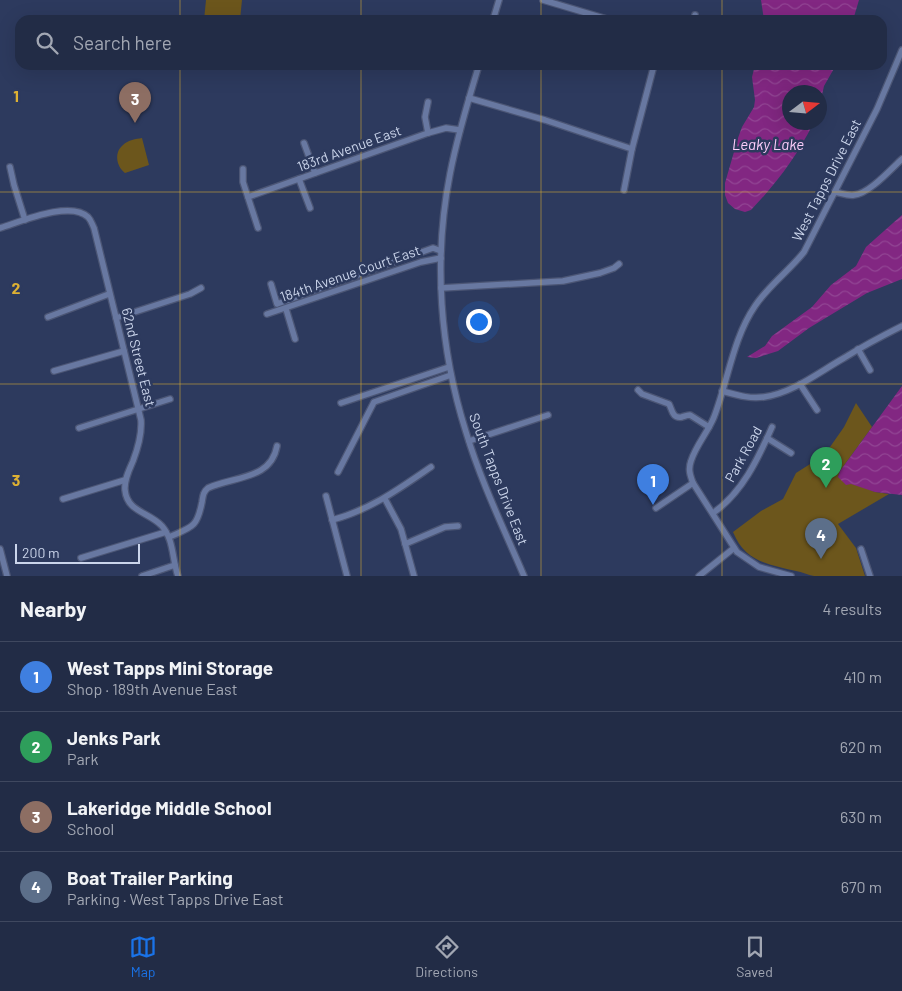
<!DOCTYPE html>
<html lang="en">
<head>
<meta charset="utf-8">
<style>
  body { margin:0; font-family:Barlow,sans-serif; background:#2a344d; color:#f1f3f6 }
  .compass { position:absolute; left:782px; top:85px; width:45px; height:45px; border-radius:50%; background:#222c46; box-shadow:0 5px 20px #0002; rotate:74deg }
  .scale { position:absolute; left:15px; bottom:12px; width:125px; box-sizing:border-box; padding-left:5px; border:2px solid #cbd5eb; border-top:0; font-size:14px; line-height:18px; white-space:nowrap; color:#cbd5eb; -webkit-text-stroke:4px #2d3a5e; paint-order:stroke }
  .you { position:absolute; left:478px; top:321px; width:18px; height:18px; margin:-12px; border:4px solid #fff; border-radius:50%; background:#1a73e8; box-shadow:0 0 0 8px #1a73e833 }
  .badge { display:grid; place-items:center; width:32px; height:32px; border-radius:50%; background:#1a73e8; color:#fff; font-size:16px; font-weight:700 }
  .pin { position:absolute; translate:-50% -41px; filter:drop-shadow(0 1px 2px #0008) }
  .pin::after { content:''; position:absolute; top:26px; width:18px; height:15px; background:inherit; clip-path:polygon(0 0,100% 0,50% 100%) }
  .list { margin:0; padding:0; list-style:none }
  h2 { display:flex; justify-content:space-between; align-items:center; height:65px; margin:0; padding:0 20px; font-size:21px }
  h2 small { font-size:16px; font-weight:400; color:#a2a7b3 }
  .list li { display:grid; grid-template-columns:32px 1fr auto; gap:15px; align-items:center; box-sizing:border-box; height:70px; padding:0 20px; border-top:1px solid #3f485f }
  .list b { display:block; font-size:19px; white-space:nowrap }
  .list p { margin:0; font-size:16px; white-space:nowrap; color:#a2a7b3 }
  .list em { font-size:16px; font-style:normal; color:#a2a7b3 }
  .icon { flex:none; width:28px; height:28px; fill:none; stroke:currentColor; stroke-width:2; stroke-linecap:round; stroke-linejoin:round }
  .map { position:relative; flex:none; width:902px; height:576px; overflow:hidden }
  .search { position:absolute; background:#222c46; box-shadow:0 5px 20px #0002; left:15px; right:15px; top:15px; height:55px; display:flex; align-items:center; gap:12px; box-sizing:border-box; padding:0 18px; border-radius:15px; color:#a2a7b3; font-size:19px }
  .sheet { height:345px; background:#222c46 }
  nav { display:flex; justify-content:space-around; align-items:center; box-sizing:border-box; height:70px; border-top:1px solid #3f485f; background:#222c46; font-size:14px; color:#a2a7b3 }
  nav a { display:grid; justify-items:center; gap:2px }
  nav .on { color:#1a73e8 }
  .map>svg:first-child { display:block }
  .green { fill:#6c561c }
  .water { fill:url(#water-waves) }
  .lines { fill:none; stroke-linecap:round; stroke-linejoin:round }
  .minor-casing { stroke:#4c5675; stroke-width:8 }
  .minor { stroke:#6878a1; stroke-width:5.5 }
  .grid { fill:none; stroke:#deb133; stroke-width:1; stroke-opacity:0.55 }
  .labels { text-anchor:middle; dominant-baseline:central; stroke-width:5; stroke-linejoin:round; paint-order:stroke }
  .street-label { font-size:14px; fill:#cbd5eb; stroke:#2d3a5e }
  .water-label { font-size:15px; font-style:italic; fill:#fecffc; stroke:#2d3a5e }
  .grid-label { font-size:16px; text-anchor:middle; font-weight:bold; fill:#deb133; stroke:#2d3a5e; stroke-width:5; stroke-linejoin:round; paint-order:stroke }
</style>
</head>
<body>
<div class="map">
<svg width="902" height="576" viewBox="0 0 902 576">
  <defs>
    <pattern id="water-waves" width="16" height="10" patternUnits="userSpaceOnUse" patternTransform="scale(1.25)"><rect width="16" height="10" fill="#822782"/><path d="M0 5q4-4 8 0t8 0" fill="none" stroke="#924594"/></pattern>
  </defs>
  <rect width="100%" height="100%" fill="#2d3a5e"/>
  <g class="green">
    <path d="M206,0H242L240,20H204Z"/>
    <path d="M142,138L149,165L125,173C116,166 114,152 123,145C128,140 136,139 142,138Z"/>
    <path d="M856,403L872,427L840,471L838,477L875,492L889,494L838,524L856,548L865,576C848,576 831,576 814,576C808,575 802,572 796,571C768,564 745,562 733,532L761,511L783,499L796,473L818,459L830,447L844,427Z"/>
  </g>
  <g class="water">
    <path d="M761,0H859L853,20H764Z"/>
    <path d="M755,65H836L824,86L820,104V92H790V122L814,123L813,124C797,156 776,184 751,210L745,212L735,209L728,203L725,195V183L738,138L742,127L754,107L755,100L752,77Z"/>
    <path d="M902,215V279L867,293L809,328L778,351L756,358L747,357L765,346L772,336L812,307L831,285L856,266L866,247Z"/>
    <path d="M902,386V495L875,492L851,484L846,485L838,477L840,471Z"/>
  </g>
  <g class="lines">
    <g class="minor-casing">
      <g id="minor">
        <path d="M543,0L610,20"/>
        <path d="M493,20L499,0"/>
        <path d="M694,20L695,15"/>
        <path d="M479,65C468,101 457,137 450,174C433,260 440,350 466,432C481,482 504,529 524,576"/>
        <path d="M469,98L545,120L632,149"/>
        <path d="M428,133L425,117L428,102"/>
        <path d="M304,143L315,173"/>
        <path d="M10,167L14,185L25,220"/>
        <path d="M243,169V182L258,228"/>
        <path d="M299,179L310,208"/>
        <path d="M624,190L632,149L653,69"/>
        <path d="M835,192C841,193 848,196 854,195C869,194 891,169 902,159"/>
        <path d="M248,197L428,133L446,128L460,130"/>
        <path d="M0,228C20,222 70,200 88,217C91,220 92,224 94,228L141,420C142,434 138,448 133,461C129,470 124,480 125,490C127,512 149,512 162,526C174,540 172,559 178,576"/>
        <path d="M271,284L277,304L433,248L441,251"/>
        <path d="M441,288L563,281L600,273L614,268L619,264"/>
        <path d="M286,309L295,339"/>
        <path d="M267,314L421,262L441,258"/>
        <path d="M48,317L109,294"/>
        <path d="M116,318L190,294L201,288"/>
        <path d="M858,349L870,370"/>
        <path d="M54,371L124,351"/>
        <path d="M800,384L817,410"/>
        <path d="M638,390L642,394L669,404C672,409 672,419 682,417C685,416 687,415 690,415L709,427"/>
        <path d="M722,391C737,395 749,399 764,397C793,393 819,372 844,358C863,346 882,336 902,326"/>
        <path d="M341,403L449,367"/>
        <path d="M79,428L170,399"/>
        <path d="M767,438L791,453"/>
        <path d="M469,441L548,415"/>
        <path d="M338,472L374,402L451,375"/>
        <path d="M326,496L347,576"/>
        <path d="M63,499L125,480"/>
        <path d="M385,499L401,529L414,576"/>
        <path d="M656,508L693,483"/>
        <path d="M713,513C742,493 758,459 772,427"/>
        <path d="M332,520C370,510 399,489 431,467"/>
        <path d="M169,537C192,527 197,528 202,502C203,496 203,492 208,488C234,476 271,480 277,446"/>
        <path d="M405,544L445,527L458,526"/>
        <path d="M0,549L7,576"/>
        <path d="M861,549L870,576"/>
        <path d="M81,558L166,532"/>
        <path d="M142,576L175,565"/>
        <path d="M699,576L734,548"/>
        <path d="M791,576L759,567L737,552L693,483C690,475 688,469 691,461C696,445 708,432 714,417C728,381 733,338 755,306C769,285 789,271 804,252L877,109L902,50"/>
      </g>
    </g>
    <use href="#minor" class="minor"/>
  </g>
  <path class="grid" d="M180,0V20M361,0V20M541,0V20M722,0V20M180,65V576M361,65V576M541,65V576M722,65V576M0,192H902M0,384H902"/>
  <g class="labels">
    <g class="street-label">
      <text transform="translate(349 148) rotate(-20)">183rd Avenue East</text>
      <text transform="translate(826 180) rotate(-63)">West Tapps Drive East</text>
      <text transform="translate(350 273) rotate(-19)">184th Avenue Court East</text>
      <text transform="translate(139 357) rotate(76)">62nd Street East</text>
      <text transform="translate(743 454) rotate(-61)">Park Road</text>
      <text transform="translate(499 479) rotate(69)">South Tapps Drive East</text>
    </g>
    <g class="water-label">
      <text x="768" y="144">Leaky Lake</text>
    </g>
  </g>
  <g class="grid-label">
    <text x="16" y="102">1</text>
    <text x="16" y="294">2</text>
    <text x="16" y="486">3</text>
  </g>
</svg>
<svg class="compass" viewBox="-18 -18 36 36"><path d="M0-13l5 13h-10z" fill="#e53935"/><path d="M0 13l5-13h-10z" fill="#a2a7b3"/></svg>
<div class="scale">200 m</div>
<div class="you"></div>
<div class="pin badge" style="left:653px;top:505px;background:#3f7fe0">1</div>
<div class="pin badge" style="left:826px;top:488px;background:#2e9e5b">2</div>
<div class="pin badge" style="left:135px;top:123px;background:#8d6e63">3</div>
<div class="pin badge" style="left:821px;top:559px;background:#5c6f8a">4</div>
<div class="search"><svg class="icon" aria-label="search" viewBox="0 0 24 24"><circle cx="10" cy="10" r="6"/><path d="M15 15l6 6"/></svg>Search here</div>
</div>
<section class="sheet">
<h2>Nearby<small>4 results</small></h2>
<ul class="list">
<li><span class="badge" style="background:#3f7fe0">1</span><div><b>West Tapps Mini Storage</b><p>Shop · 189th Avenue East</p></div><em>410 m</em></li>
<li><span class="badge" style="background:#2e9e5b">2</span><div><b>Jenks Park</b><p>Park</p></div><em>620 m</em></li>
<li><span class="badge" style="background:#8d6e63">3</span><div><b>Lakeridge Middle School</b><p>School</p></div><em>630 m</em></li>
<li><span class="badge" style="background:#5c6f8a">4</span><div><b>Boat Trailer Parking</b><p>Parking · West Tapps Drive East</p></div><em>670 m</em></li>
</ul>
</section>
<nav>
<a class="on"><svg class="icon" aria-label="map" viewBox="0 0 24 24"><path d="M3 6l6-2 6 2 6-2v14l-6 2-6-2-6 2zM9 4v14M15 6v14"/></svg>Map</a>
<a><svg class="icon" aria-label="directions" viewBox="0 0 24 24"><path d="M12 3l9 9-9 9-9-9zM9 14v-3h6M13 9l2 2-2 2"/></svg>Directions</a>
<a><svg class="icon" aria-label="saved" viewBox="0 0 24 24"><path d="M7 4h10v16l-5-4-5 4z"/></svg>Saved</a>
</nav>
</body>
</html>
